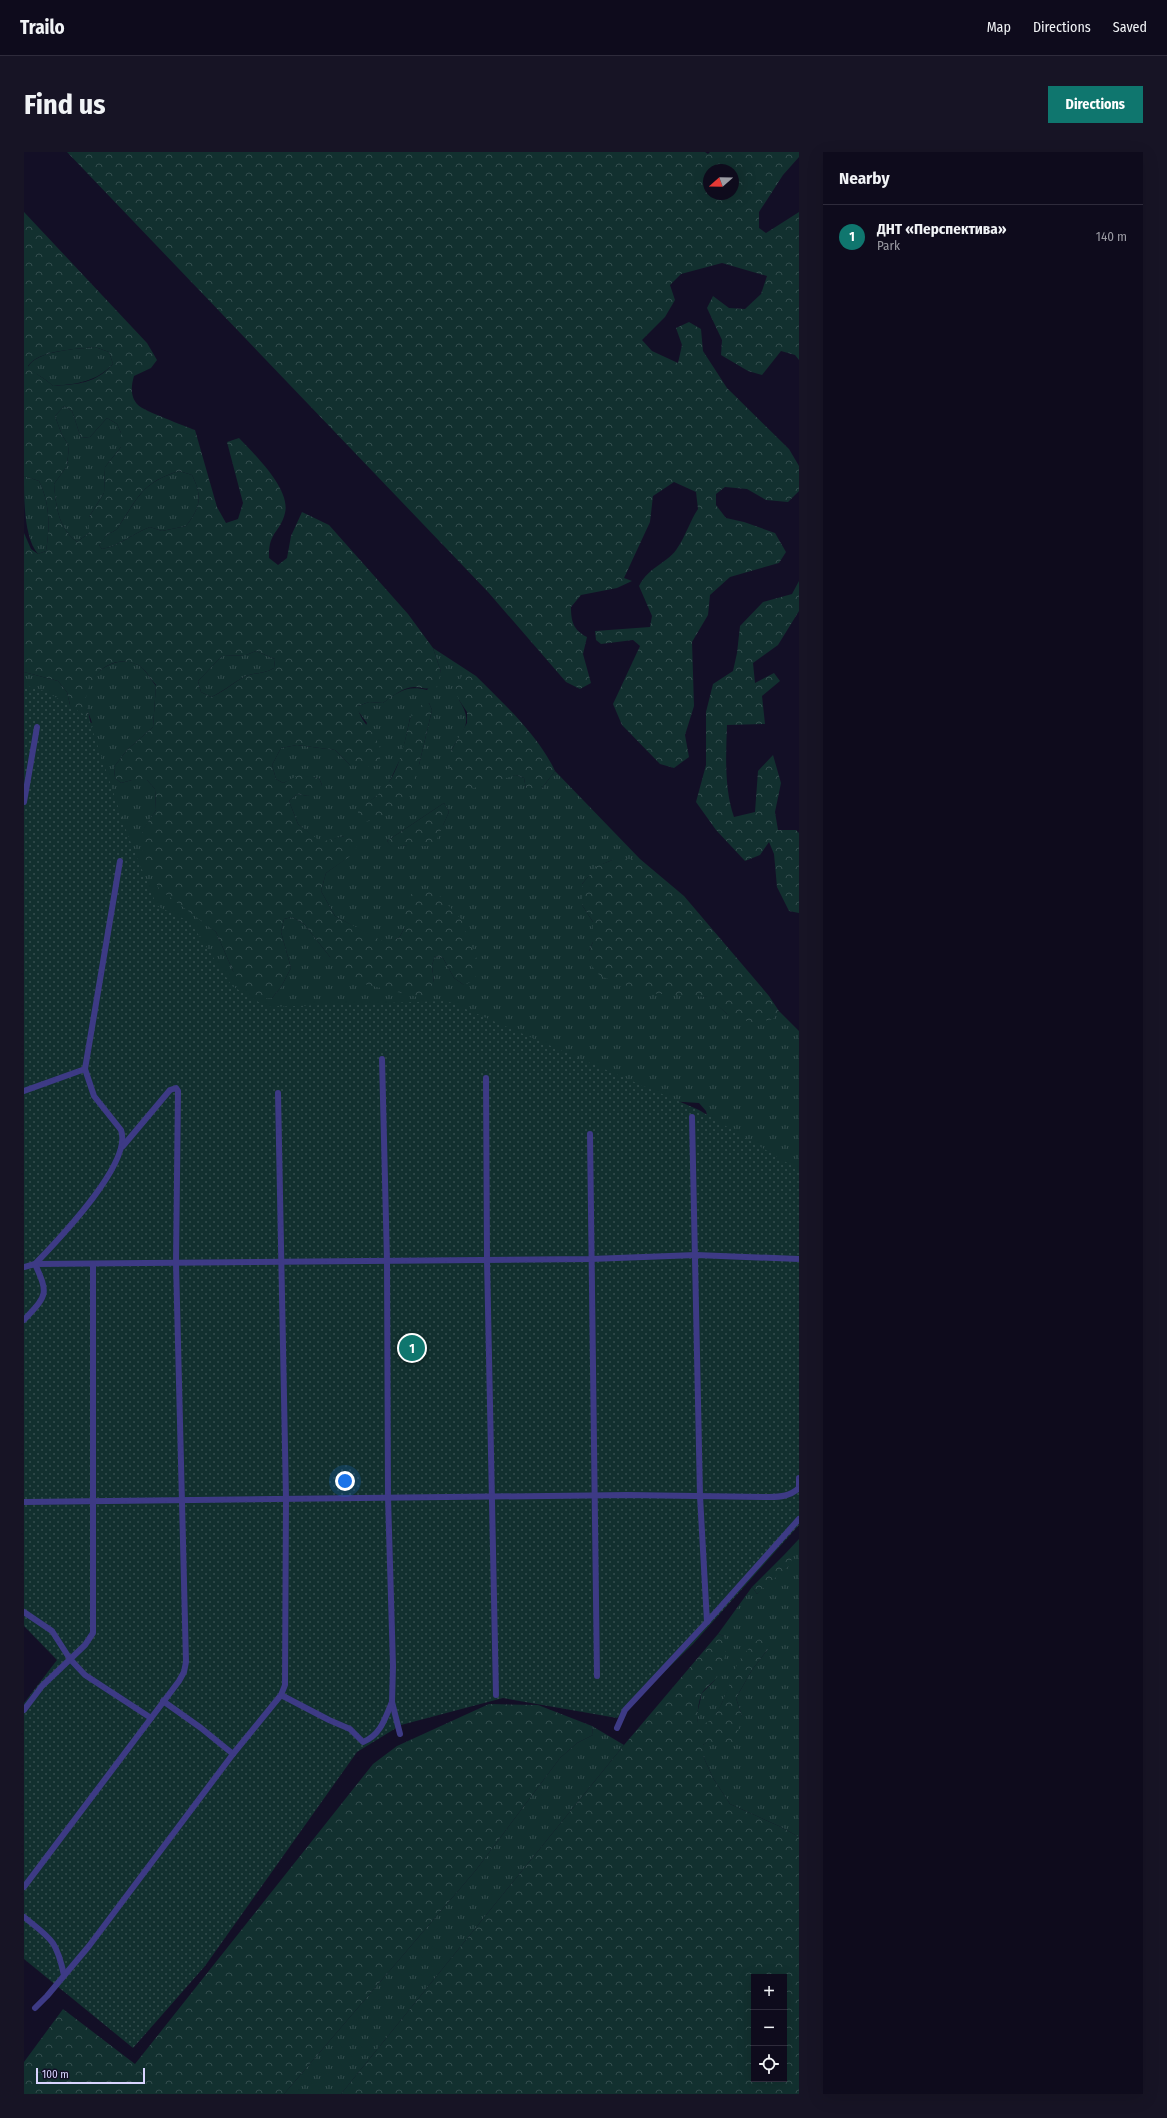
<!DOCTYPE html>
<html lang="en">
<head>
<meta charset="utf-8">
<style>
  body { margin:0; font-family:"Fira Sans Condensed",sans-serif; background:#171425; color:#f1f3f6 }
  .controls { position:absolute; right:12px; bottom:12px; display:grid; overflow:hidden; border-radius:0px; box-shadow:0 4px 16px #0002 }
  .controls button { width:36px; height:36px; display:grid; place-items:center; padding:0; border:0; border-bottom:1px solid #2e2b3b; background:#0e0b1c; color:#f1f3f6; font:20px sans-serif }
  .compass { position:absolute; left:679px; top:12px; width:36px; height:36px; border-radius:50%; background:#0e0b1c; box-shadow:0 4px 16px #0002; rotate:250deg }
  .scale { position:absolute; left:12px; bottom:10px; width:109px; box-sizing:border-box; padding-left:4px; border:2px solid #d9d4ff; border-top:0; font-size:11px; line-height:14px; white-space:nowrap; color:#d9d4ff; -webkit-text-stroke:3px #130f26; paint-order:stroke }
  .you { position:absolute; left:321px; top:1329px; width:14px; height:14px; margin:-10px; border:3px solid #fff; border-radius:50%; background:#1a73e8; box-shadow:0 0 0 6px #1a73e833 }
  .badge { display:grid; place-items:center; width:26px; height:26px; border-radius:50%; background:#0f766e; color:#fff; font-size:13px; font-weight:700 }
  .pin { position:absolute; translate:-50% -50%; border:2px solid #fff; box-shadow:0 1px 4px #0006 }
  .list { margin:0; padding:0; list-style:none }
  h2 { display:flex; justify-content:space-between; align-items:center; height:52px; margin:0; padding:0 16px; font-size:17px }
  h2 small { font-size:13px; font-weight:400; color:#9b9ba3 }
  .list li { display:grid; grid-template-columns:26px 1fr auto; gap:12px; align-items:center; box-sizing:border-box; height:64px; padding:0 16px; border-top:1px solid #2e2b3b }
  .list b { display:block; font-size:15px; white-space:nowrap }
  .list p { margin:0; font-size:13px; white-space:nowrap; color:#9b9ba3 }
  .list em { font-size:13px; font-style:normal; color:#9b9ba3 }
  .icon { flex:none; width:22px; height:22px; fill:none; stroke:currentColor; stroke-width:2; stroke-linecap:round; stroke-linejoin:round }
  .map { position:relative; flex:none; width:775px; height:1942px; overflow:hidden; border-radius:0px }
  header { display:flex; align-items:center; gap:24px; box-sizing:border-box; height:56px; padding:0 20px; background:#0e0b1c; border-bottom:1px solid #2e2b3b }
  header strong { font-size:19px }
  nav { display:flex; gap:22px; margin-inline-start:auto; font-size:14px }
  .intro { display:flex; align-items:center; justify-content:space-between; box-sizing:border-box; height:96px; padding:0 24px }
  h1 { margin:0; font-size:28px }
  .button { padding:10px 18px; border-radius:0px; background:#0f766e; color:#fff; font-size:14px; font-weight:700 }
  main { display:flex; gap:24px; padding:0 24px }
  aside { flex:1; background:#0e0b1c; border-radius:0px; box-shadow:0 4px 16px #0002 }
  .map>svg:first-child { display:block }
  .grass { fill:url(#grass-tufts); fill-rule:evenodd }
  .forest { fill:url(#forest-crowns); fill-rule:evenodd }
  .garden { fill:url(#garden-dots) }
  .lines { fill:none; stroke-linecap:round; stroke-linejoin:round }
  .minor { stroke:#3d3a85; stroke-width:6 }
</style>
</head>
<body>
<header>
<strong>Trailo</strong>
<nav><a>Map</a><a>Directions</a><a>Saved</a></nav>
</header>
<div class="intro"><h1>Find us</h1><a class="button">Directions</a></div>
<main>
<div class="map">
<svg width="775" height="1942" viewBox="0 0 775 1942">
  <defs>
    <pattern id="grass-tufts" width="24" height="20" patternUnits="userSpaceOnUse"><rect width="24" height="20" fill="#12302f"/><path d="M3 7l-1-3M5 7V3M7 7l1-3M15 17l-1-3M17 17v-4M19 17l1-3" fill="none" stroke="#344d4e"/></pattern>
    <pattern id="forest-crowns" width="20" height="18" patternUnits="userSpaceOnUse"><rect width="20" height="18" fill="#12302f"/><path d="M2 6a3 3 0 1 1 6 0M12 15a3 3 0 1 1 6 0" fill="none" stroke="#344d4e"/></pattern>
    <pattern id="garden-dots" width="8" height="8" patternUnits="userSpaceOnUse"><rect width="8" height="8" fill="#12302f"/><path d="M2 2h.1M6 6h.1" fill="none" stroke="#344d4e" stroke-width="1.8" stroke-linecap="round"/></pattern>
  </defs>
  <rect width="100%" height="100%" fill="#130f26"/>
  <g class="grass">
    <path d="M71,195L85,200L89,212C72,230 53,232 29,234C21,226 12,223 4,215C13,198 54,197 71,195Z"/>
    <path d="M40,254L48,259L57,286L66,285L83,266L93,272L97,281V295L81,315L80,341L65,365V381L53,390C34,376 32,354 30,332L43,314L45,294L38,283L31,264Z"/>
    <path d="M155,319L168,323C179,345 176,356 162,374L138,379L126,375C110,381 95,394 78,397L75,393C77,390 80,386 83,383C87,380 93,379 95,374C115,344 118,331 155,319Z"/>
    <path d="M0,324L15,329C26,351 26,375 22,399L14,402C0,386 0,348 0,324Z"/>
    <path d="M409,496L452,524H438L435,548C450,571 439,578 427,599L486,624L492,623L500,626L502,637L518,636L531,619L616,707C584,707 579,707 558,732V753L569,770V790L565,799L662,842L685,845L703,862L748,867L755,859L775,879V1025L687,978L682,959L675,951L613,947L208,880L0,555V520L34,529L43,540L48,562L68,571C66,564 61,554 61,547C63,522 91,501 114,513C121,516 127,528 132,534L129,575L103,598L90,615L91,626L97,631L108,628H123L131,637L132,658L118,680L165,758L192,780L209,819L248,846L257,835L267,816L257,780L260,767L268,765L280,772L306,805L410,831L408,813L411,804L419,806L430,826L440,833L381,748V775L375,786L358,790L311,764L297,739L302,721L327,703L320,684L297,691L274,672L265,649L273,642L284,644L298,633L295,626L275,624L259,631L252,627L248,613L257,596L273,593L311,598L326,613L343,571L334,559V554L345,550L359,551C375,539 384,533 403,538L417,520ZM405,551L408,558L395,613L334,662V655L342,652L362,637L378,603L386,566ZM420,651L425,660L419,673L404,693H383L368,695L363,689Z"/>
    <path d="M232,499L251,507L250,516C238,523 230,520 220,525C208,531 199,540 187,545L177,540L174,529L198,504L222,503Z"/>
    <path d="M775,1387V1685L757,1675L706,1652L689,1626L679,1604V1593L718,1564L712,1546L728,1518L744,1497L715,1510C709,1524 697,1560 686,1570C683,1573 678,1573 674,1572L673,1562L678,1541L691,1528L700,1484L694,1482L728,1435L733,1442L769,1403H760Z"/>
    <path d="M568,1574L600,1593L317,1942H260L452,1718L536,1606L553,1591L569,1583Z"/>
  </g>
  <g class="forest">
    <path d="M43,0H681L684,2L686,0H775V5L759,23L735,60V76L742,81L775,60V208L771,203L757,199L738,223L724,219L697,203L698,188L683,156L689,144L705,156L721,157L737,142L743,124L698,111L657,122L646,133L651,148L641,165L618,188L628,199L654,211L658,193L652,176L665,170L677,177L679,199L703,236L765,297L775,314V339L764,350L742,348L723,337L701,335L692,342V353L702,366L720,370L751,381L762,400L755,411L706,425L686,443L684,463L668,490L670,554L661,583L665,605L650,616L636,612L598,573L589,552L616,494L609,488L577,492L572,488L571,479L626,475L628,464L615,434C625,414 645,411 654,395C662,383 666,369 674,357L672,340L650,330L629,344L626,370L600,426L608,429L593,436L557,443L547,455C547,469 549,478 563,485L559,502L567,531L556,537L542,530L464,440ZM685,18H709V42H685Z"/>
    <path d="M0,60L123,191L133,208L127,216L110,224C107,234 106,245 114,253C120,259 161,274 171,278L193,355L202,371L214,367L219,351L203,290L215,286C230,302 267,337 261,361C256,381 244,380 245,406L254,413L263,406L267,384L278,360L305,373L384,462L409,496L417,520L413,535C404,538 400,536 391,535C381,534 367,545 359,551L345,550L334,554C333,566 353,582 356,596C357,600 356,605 356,609L343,615L326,613L311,598L273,593L257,596L248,613L252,627L259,631L275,623L295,626L298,633L294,640L284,644L273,642L265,649L274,672L297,690L320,684L330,686L333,695L328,703L302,721L297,739L311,764L358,789L375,786L381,775V748L391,739L410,738L437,767L454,810L451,828L440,833L430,826L419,806L411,804L408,813L410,831L403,841L394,845L332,830L306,805L280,772L268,765L260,767L257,780L267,816L257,835L248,846L234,847L225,842L209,819L192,780L135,737L119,702L118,679L132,658L131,637L123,628H108L97,631L91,626L90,615L103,598L129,575L132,533C127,528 121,516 114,513C88,501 67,521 62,545C61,551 68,571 68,582L48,562L43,540L34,529L0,520V381L7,397L14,402L22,399C26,375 26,351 15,329L0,324ZM71,195L85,200L89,212C71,232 54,232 29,234C21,226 12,223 4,214C14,198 54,197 71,195ZM40,254L48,259L57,286L66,285L83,266L93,272L97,281V295L81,315L80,341L65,365V381L53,390C34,376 32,354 30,332L43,314L45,294L38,283L31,264ZM155,319L168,323C179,345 176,356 162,374L138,379L126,375C110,381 95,394 78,397L75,393C78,390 80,386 83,383C87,380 93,379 95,374C114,345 119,330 155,319ZM232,499L251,507L250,516C238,523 230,520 220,525C208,531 200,540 187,545L177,540L174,529L198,504L222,503Z"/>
    <path d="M775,429V459L754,493L729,511L731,531L750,521L756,529L738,544L741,572L703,573C702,603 700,636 710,665L731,660L734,619L749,603L757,631L751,660L754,678H772L775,681V761L765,759L753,735L750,702L745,690L736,703L721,709L692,678L672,650L682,613V560L689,532L709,519L713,501L716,474L739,450L768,442Z"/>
    <path d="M438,524H452C479,551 515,584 531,619L518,636L509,642L502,637L500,626L492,623L447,637L433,636L425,625L427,599L443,571V560L435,548L431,535Z"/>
    <path d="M405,551L408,558L395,613L385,645L358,667L339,670L334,662V654C367,643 376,611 383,580C385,573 386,560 393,555C396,553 402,552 405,551Z"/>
    <path d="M420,651L425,660L412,689L404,694L383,693L368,696L363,689Z"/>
    <path d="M591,707H616L660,744L745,844L755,859L749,867L729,871L703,862L684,845L622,841L576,824L567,813L565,807V799L569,790V770L558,753V732L573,714Z"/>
    <path d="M760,1403H769L766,1413L733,1442L728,1435Z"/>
    <path d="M694,1482L700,1484C705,1498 699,1516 691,1528C687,1532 681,1536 678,1541C674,1550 673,1562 674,1571C695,1579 707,1522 715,1509C721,1500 730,1490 739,1484L744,1488V1497L728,1518L712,1546L718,1564L712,1588L706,1593H697L685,1589L679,1593V1604L689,1626L706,1652L757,1675L775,1685V1942H317L600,1593ZM730,1825H760V1927H730Z"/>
    <path d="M465,1552L514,1553L568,1574L569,1583L553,1591L536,1606L452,1718L260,1942H0V1910L39,1857L111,1912L349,1612L373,1594Z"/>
  </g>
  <path class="garden" d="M0,533L23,540L64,565L104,684L133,754L166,770L208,834L243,855L423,849L675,958L775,1018V1373L669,1492L593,1566L479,1546L377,1573L333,1600L181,1814L109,1896L0,1807V1551L33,1508L0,1474Z"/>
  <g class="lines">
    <g class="minor">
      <path d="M0,650L13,575"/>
      <path d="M358,907L363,1109L364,1345L369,1514L368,1550L376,1582"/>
      <path d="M462,926L463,1108L472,1543"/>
      <path d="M0,939L61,917"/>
      <path d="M668,965L676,1344L683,1470"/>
      <path d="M566,982L573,1524"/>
      <path d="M0,1115L11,1112L567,1107L672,1103L775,1107"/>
      <path d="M0,1168C23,1143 25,1143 11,1112C34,1088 109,1011 97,978L70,944L61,917L96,709"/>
      <path d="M0,1350L603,1343L745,1345C757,1345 766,1344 775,1336V1326"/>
      <path d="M0,1460L28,1479L46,1507L61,1523L127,1566"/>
      <path d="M257,1543L305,1568L326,1577L339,1590C357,1583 361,1566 368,1550"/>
      <path d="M139,1549L177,1576L209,1602"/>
      <path d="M0,1558L18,1534L61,1493L69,1481V1112"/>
      <path d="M593,1576L601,1558L683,1470L775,1367"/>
      <path d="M0,1735L155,1529L160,1520L162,1510L152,1111L154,939L152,936L146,938L99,994"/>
      <path d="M0,1765C27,1787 32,1787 40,1823"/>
      <path d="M11,1856L23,1844L65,1794L209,1602L257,1543L261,1533L262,1346L254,941"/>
    </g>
  </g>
</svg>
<div class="controls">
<button>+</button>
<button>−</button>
<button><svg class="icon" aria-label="locate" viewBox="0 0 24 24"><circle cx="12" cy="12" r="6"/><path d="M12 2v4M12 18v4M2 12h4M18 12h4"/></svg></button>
</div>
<svg class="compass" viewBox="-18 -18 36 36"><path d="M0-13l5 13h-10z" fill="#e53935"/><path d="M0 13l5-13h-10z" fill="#9b9ba3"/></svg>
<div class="scale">100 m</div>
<div class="you"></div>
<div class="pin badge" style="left:388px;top:1196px">1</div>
</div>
<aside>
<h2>Nearby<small></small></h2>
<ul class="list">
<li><span class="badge">1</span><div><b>ДНТ «Перспектива»</b><p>Park</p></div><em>140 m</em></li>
</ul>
</aside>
</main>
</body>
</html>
